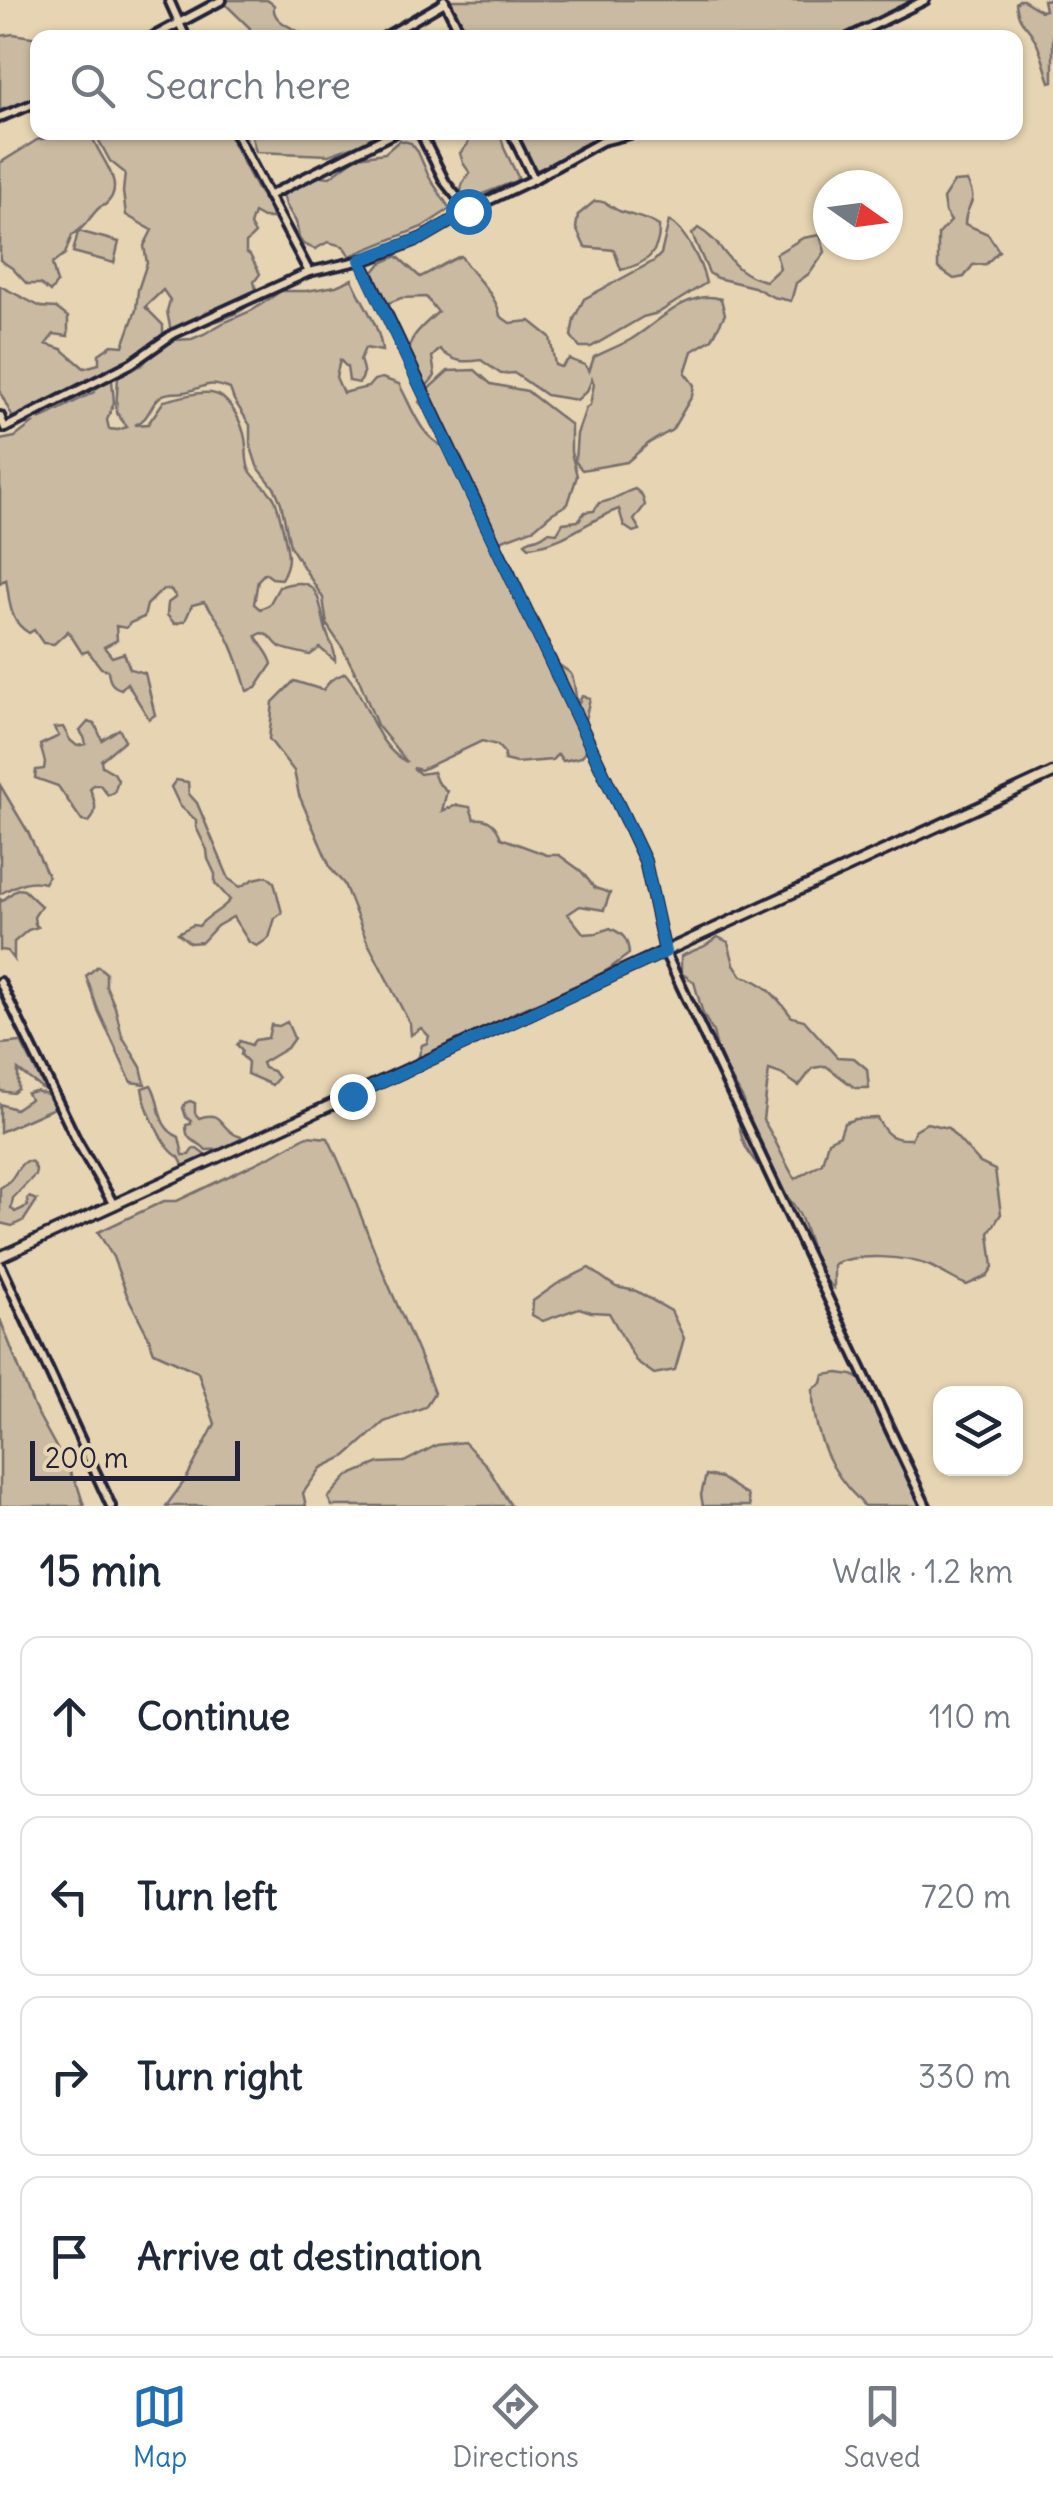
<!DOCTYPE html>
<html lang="en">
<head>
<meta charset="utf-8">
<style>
  body { margin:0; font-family:Delius,sans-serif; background:#f2f2f3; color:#1f2937 }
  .controls { position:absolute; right:30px; bottom:30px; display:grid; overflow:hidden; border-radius:20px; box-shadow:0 2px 8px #0004 }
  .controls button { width:90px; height:90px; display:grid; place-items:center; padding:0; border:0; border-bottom:2px solid #e0e1e3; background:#fff; color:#1f2937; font:50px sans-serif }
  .compass { position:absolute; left:813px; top:170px; width:90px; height:90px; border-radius:50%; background:#fff; box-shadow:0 2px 8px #0004; rotate:104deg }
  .scale { position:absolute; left:30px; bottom:25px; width:210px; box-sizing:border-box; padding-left:10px; border:5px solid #22223b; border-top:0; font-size:28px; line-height:35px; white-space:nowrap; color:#22223b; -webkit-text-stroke:8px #e6d4b2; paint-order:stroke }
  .stop { position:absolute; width:30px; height:30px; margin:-22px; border:8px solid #1f6fb2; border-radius:50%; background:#fff }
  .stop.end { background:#1f6fb2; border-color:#fff; box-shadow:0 2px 10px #0008 }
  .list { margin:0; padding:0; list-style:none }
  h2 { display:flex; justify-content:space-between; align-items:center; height:130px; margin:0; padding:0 40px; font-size:42px }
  h2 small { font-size:32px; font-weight:400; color:#747a83 }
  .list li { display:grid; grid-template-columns:65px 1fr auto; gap:30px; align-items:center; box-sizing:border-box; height:160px; margin:0 20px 20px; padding:0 20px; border:2px solid #e0e1e3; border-radius:20px }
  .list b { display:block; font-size:38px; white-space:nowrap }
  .list em { font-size:32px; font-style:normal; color:#747a83 }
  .icon { flex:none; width:55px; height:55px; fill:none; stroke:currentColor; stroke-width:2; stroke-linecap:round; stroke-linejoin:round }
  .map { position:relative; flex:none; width:1053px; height:1506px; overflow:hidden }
  .search { position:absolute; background:#fff; box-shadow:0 2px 8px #0004; left:30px; right:30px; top:30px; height:110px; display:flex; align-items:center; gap:25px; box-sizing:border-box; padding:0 35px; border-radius:20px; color:#747a83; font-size:38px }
  .sheet { height:850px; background:#fff }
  nav { display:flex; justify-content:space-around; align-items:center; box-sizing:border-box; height:140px; border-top:2px solid #e0e1e3; background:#fff; font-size:28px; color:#747a83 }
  nav a { display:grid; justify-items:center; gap:5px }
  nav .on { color:#1f6fb2 }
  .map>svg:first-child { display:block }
  .green { fill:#c9baa1; stroke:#766e6e; stroke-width:2.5 }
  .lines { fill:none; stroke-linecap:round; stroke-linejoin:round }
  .minor-casing { stroke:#22223b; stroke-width:14 }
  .tertiary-casing { stroke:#22223b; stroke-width:15 }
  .minor { stroke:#e6d4b2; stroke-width:6 }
  .tertiary { stroke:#e6d4b2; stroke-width:8 }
  .route { stroke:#1f6fb2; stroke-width:12 }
</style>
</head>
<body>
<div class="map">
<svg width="1053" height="1506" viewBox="0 0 1053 1506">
  <rect width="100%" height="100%" fill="#e6d4b2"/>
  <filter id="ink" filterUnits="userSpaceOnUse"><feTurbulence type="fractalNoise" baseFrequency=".01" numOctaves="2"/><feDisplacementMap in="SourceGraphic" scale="20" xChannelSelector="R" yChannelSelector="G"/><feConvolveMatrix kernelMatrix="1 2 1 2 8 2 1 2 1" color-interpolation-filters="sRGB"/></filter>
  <g filter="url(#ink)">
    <g class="green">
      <path d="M221,0H267L274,5C271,23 295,28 308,37H247L250,28Z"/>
      <path d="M447,0H924L877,18L862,31L847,33L836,38L466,37Z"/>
      <path d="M1019,0H1023L1041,11L1045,10L1043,0H1053V81L1050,82C1045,68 1042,53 1035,40C1027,22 1019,27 1016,3Z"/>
      <path d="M13,34L38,38L37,105L11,110L7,121L0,123V36Z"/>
      <path d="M67,133H91C96,155 129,183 106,204C104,206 101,206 99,208C91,215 87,225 78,231L119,242L114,263L73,252L78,232L72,235L65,254L52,264L57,283L50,292L40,284H27L12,268L0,260V163L37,140Z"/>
      <path d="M95,133H228L257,189L269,206L272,218H263L254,213L250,225L255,234L246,243V252L250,255L260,274L254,282L257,293C254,297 251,303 247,306C236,317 187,332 171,332L167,311L170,300L163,290L145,307L163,325V338L156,342L142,356L95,379L69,401L54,407L39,420L94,392L99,384L112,380L114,403L107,420L109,429L118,430L127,427L116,412L118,376L142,365L159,346L175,340L192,339L204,334L223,323L253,310L281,291H306L336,286L352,279C362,303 380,325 382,351L365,348L360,360C363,369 366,375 359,383L349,381L347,367L340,360L336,377L343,393L368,387L374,380L382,378L399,384C412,407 419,435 444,447C443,437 438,437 433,428C427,419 428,412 419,402L426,391L448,371L475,370L491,384L527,391L571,425V452L577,476L568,504L551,514L535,528L497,542L502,557L515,571C515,586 547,652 558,664C562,668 568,670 571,674C576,682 574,695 578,705L582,696L590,698L585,720L591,745L581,757L563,761L558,754L552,760L516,763L504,760L505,754L497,745L482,741L421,770L413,768L420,774L433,772L437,782L447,791L442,811L457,805L470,807L474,819C489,817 496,825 501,838L547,855H559L581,871L595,888L610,893L604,910L580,906L568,914L584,934L597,933L610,928C623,934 628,938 629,954L609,969L584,983L517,1011L478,1035L465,1036L428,1057L419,1056L422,1045L427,1043L429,1036L421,1028L411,1035L410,1024L366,939L344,884L331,869L299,795L294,771L269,739L273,702L294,681L323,690L331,680L345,673C369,699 373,746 407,762L377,725L360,682L343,649L327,625L323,598L290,546L281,503L275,489L257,466L250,444V425L234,400L230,389C205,379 206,388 185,392C176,394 169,391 161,396C149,405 150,419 135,425L148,424L164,401C180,398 209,386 223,398C236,409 245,430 246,446C247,455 246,460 249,469C255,480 267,487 274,498C278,505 288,549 288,557C288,566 285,572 281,579L272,578L265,573L258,580L254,604L260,609L269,605L279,587C320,572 318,600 326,630C329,642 336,648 335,661L320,648L310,655C305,654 283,649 280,647C272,641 273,636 262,633L256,636C261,647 269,652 272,664L256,688L247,691C238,659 227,627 204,602L192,605L185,621L175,624L167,615L168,603L176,597L171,590L163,589L147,605L144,617L130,623L126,628L116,626L117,640L104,647L112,657L124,653L130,669L145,673L155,715L149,719L127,683L121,689C110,686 109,679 108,670L101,668L88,651L82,653L68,631L54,644L43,643L34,630L29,633C8,621 10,600 6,579L0,583V440L15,437L32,424H16L0,392V286L41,307L56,308L68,317V336L54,334L46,344L62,349L84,368L99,364V354L112,345L123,346L136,310L138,290L147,263L144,246L152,230L126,215L123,192L125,173L110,161Z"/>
      <path d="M251,133H391L329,155L256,152Z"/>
      <path d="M472,133H500L504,148L518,177L516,181L462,202C460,189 461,182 470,173L463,163L460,153L467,145Z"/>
      <path d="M514,133H616L590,144L578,147L556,163L537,170L528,162Z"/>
      <path d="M400,140L411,143L418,152L429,177L450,209L422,227L350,256L343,246L328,242L315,249L303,244L299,238L296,222L286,205L282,190L310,175L330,177L357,157L385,153Z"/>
      <path d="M967,181C980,205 965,203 965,224L988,234L999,251L986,264L973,265L964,277L954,279L938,268V235L951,221L945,212L943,199L954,182Z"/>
      <path d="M595,201C607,201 609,206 619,211C633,216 647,218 659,226C660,254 646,264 621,270L614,250L585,247L576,228L578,215Z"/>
      <path d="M669,221C686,230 702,265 706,283L658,313L643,317L591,347H579L571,336L574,319L584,299L654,261L661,254Z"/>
      <path d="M698,228C728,245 727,273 766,281L780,268L776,254L803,238L820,235L825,252L810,273L796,283L791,301L773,297L754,287L717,278L709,273L692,234Z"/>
      <path d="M397,256L420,277C435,270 446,262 461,256C472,276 497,294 500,316L510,323L530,321L550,337L555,365L561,367L569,359L585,365L589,372L594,357C606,351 619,346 630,340C657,324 688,288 721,299L725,314L712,339L692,351L685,373L694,385L692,396L672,430L649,443L627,462L582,470L575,461L577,434L586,408L590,405L594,384L592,379L587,391L577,400L546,395L514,373L501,374L481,360C465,363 452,362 440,349L432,357L435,376L424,389C403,347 402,344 438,312L426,297L401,298L384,305L370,277L381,263Z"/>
      <path d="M635,489L642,495L645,505L634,520L640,530L633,532L624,526L619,509C585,521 567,543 529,547L525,543C532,537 536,542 548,532L557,533L563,523L578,521L585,512L594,511L599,503C613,501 622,493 635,489Z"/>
      <path d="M88,722L95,724L102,740L119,729L125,740L101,760L102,766L114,773L118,780L114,793L108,795L100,785H93L90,789C95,801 99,812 89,822L82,821L58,786L35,778L36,770L44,769L45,762L40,745L59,736L54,728L63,727L70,740L77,746L86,744L84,737L80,731Z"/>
      <path d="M176,780L188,782L189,794L197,803L229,879L240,887L254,879L267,876L274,882L282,913L275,918L269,938L257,946L249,942L233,917L217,926L202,942L190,943L178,933L193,925L199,926C206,916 220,912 230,900L215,883V874L208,859L207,850L196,827V820L180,806L171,787Z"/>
      <path d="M0,785L28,832L48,876L44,883C27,878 15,886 0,894Z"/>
      <path d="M17,889L24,890L41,906L34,917L35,924L38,927L28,930L14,942V960L7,951L0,950V899L2,901Z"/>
      <path d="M718,937L728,942L734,964L742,976C766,982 778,999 792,1017L804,1020L837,1057L854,1058L867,1069L869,1088H855L826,1066L813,1068L799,1086L781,1074L769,1070L763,1120C776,1139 783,1160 795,1179L822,1163L828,1141L840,1135L844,1123L855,1119L877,1118C886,1135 892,1140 911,1139L915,1130L927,1123L948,1128L980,1163L995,1170L1001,1214L989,1233L993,1267L987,1276L967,1285C954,1280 943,1272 930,1266C906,1256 857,1253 834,1264V1288C812,1272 811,1235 798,1212C784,1185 752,1169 742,1138C738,1124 738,1115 744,1101L729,1074L721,1064L713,1032L703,1014L694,982L681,973V956L705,946Z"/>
      <path d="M98,966L106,973V986L115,1007L122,1036L141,1067L145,1084L131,1082L98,1010L86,976Z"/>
      <path d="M287,1022L294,1038L287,1048L262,1063L264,1068L273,1071L278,1078L272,1085L247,1074L248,1062L241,1055L242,1050L237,1045L240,1041L251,1045L255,1040L268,1038L271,1025L279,1026Z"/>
      <path d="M21,1042L45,1089L42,1088L18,1070V1089L13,1093L0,1091V1044Z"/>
      <path d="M151,1085C162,1102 155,1127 179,1137L183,1155H189L193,1149H197L205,1155H213L214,1158L195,1170L184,1167L179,1157C163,1149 144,1106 142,1088Z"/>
      <path d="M35,1091L48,1094L54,1108L0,1132V1104L15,1109L30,1099L27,1093Z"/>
      <path d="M190,1101L195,1103V1113L199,1118C221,1110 218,1124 234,1134C239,1137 246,1138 251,1140L247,1148L237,1155L232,1149L206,1150C197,1138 186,1145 186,1125L191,1124V1121L186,1117L183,1108L185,1103Z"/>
      <path d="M307,1136L328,1138C349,1180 364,1226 382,1269C399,1311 419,1351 434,1393L425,1407L384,1422L346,1456L321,1468L303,1493L306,1506H166L186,1479L215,1424L198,1372L154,1352L148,1336L127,1295L113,1257L98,1232L164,1201H177L275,1154Z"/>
      <path d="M26,1161L32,1162L36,1170L35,1175L13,1198L11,1208L15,1212L28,1206L27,1199L29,1197L37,1200L24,1220L12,1226L0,1223V1188C18,1178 14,1168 26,1161Z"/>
      <path d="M589,1268L616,1287L636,1291L671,1311L684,1338L675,1370L654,1374L636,1361L609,1313L591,1312L579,1308L543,1321L532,1315L533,1301L557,1284Z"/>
      <path d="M0,1319L34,1407L78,1487L84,1506H0Z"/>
      <path d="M838,1373L852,1375L863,1380L896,1439L919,1500L924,1506H864C859,1499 853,1494 848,1488C825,1461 812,1423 813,1389L822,1383L824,1375Z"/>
      <path d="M464,1442L487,1466L511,1506H332L328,1498L348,1476L379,1463L404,1462L437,1445Z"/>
      <path d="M706,1475L721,1478L747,1495L750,1506H703L701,1495Z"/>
    </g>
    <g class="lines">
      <g class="minor-casing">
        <g id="minor">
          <path d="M169,0L186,38"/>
          <path d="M444,0L463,38"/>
          <path d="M151,38L222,0"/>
          <path d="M383,38L445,2"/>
          <path d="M848,38L925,0"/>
          <path d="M0,117L38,102"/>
          <path d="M235,132L309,272L371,258L422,238L479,205L534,179L602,141L638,132"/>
          <path d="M420,132L445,182L468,211"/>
          <path d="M511,132L534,179"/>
          <path d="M268,196L396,132"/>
          <path d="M361,260L645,861L665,952L926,1506"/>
          <path d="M0,416L5,428L132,363L173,334L309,272"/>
          <path d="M0,982L77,1141L114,1205"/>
          <path d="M0,1264L111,1506"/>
        </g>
      </g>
      <g class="tertiary-casing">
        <path id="tertiary" d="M0,1257L1053,773"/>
      </g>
      <use href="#minor" class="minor"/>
      <use href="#tertiary" class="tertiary"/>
    </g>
  </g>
  <g class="lines" filter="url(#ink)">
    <path class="route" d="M352,1096L665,952L645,861L360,260L422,238L468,211"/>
  </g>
</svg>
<div class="controls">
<button><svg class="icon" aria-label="layers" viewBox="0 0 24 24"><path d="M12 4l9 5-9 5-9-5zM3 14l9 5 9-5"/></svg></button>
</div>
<svg class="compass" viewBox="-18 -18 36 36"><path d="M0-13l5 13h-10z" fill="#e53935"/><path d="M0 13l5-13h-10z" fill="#747a83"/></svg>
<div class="scale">200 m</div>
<div class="stop" style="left:468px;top:211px"></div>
<div class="stop end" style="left:352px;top:1096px"></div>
<div class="search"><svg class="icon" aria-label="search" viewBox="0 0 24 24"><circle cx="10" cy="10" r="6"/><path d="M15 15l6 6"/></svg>Search here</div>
</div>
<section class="sheet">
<h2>15 min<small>Walk · 1.2 km</small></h2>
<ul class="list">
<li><svg class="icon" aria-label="ahead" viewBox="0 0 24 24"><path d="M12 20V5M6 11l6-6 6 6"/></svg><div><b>Continue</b></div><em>110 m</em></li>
<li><svg class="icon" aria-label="left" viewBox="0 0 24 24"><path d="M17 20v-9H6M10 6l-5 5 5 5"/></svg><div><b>Turn left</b></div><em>720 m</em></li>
<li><svg class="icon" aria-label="right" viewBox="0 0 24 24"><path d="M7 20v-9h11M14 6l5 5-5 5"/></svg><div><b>Turn right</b></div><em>330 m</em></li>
<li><svg class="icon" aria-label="arrive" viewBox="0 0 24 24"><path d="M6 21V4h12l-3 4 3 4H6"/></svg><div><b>Arrive at destination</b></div></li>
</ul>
</section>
<nav>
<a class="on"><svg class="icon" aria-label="map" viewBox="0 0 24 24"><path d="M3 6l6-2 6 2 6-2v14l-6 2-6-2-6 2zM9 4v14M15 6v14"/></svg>Map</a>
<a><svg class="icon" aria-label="directions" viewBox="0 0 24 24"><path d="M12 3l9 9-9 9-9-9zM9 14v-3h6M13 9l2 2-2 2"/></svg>Directions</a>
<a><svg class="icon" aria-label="saved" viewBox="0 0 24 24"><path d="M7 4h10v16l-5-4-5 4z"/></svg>Saved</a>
</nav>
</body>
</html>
